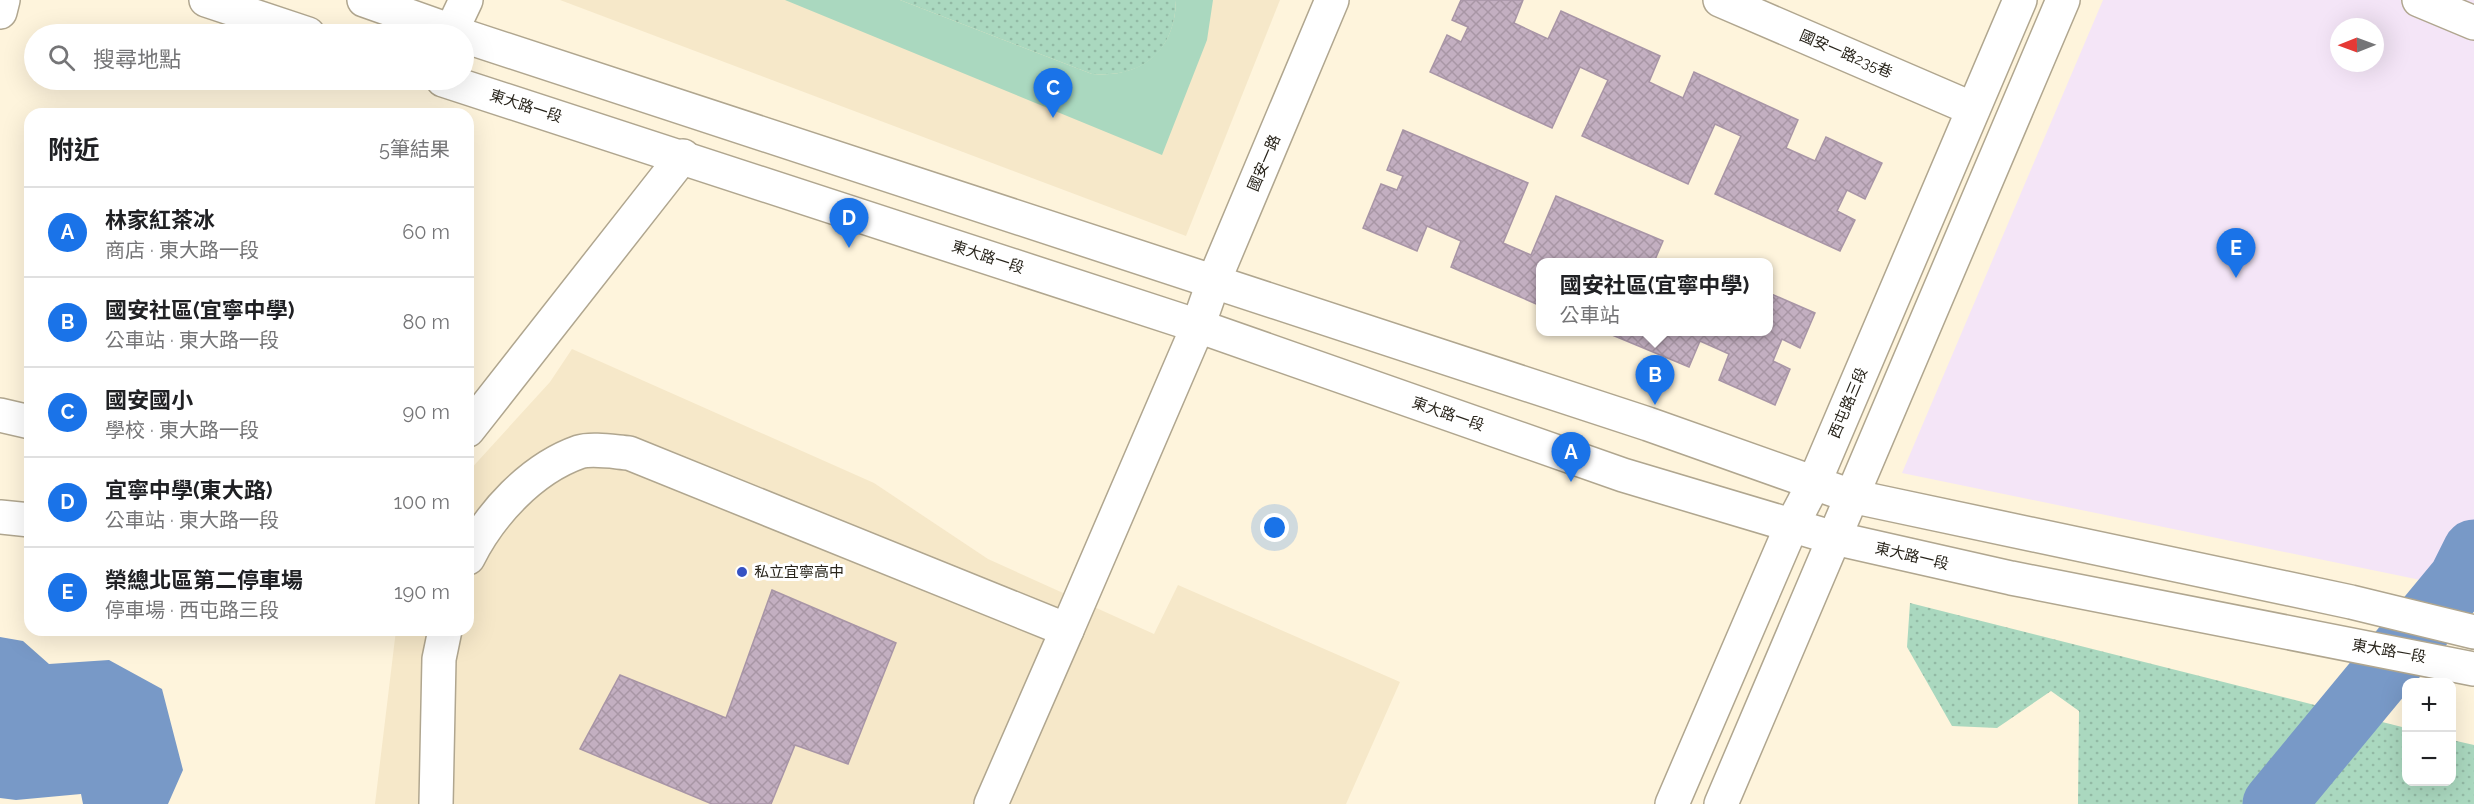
<!DOCTYPE html>
<html lang="zh-TW">
<head>
<meta charset="utf-8">
<style>
  body { margin:0; font-family:Raleway,"Noto Sans TC",sans-serif; background:#f6f6f6; color:#202124 }
  .controls { position:absolute; right:18px; bottom:18px; display:grid; overflow:hidden; border-radius:12px; box-shadow:0 6px 24px #0002 }
  .controls button { width:54px; height:54px; display:grid; place-items:center; padding:0; border:0; border-bottom:2px solid #e0e0e0; background:#fff; color:#202124; font:30px sans-serif }
  .compass { position:absolute; left:2330px; top:18px; width:54px; height:54px; border-radius:50%; background:#fff; box-shadow:0 6px 24px #0002; rotate:269deg }
  .you { position:absolute; left:1275px; top:528px; width:21px; height:21px; margin:-15px; border:4px solid #fff; border-radius:50%; background:#1a73e8; box-shadow:0 0 0 9px #1a73e833 }
  .badge { display:grid; place-items:center; width:39px; height:39px; border-radius:50%; background:#1a73e8; color:#fff; font-size:20px; font-weight:700 }
  .pin { position:absolute; translate:-50% -50px; filter:drop-shadow(0 2px 3px #0008) }
  .pin::after { content:''; position:absolute; top:32px; width:21px; height:18px; background:inherit; clip-path:polygon(0 0,100% 0,50% 100%) }
  .popup { position:absolute; left:1536px; top:258px; width:237px; height:78px; box-sizing:border-box; display:grid; place-content:center; border-radius:12px; background:#fff; filter:drop-shadow(0 2px 4px #0005); font-size:20px; white-space:nowrap; color:#757577 }
  .popup b { font-size:22px; color:#202124 }
  .popup::after { content:''; position:absolute; left:50%; top:100%; margin-left:-12px; border:12px solid transparent; border-top-color:#fff }
  .list { margin:0; padding:0; list-style:none }
  h2 { display:flex; justify-content:space-between; align-items:center; height:78px; margin:0; padding:0 24px; font-size:26px }
  h2 small { font-size:20px; font-weight:400; color:#757577 }
  .list li { display:grid; grid-template-columns:39px 1fr auto; gap:18px; align-items:center; box-sizing:border-box; height:90px; padding:0 24px; border-top:2px solid #e0e0e0 }
  .list b { display:block; font-size:22px; white-space:nowrap }
  .list p { margin:0; font-size:20px; white-space:nowrap; color:#757577 }
  .list em { font-size:20px; font-style:normal; color:#757577 }
  .icon { flex:none; width:33px; height:33px; fill:none; stroke:currentColor; stroke-width:2; stroke-linecap:round; stroke-linejoin:round }
  .map { position:relative; flex:none; width:2474px; height:804px; overflow:hidden }
  .search { position:absolute; background:#fff; box-shadow:0 6px 24px #0002; left:24px; top:24px; width:450px; height:66px; display:flex; align-items:center; gap:15px; box-sizing:border-box; padding:0 21px; border-radius:33px; color:#757577; font-size:22px }
  .panel { position:absolute; background:#fff; box-shadow:0 6px 24px #0002; left:24px; top:108px; width:450px; height:528px; border-radius:18px }
  .map>svg:first-child { display:block }
  .built { fill:#f6e8c9 }
  .medical { fill:#f4e5f7; fill-rule:evenodd }
  .grass { fill:url(#grass-dots) }
  .park { fill:#aad8bf }
  .water { fill:#7899c7 }
  .lines { fill:none; stroke-linecap:round; stroke-linejoin:round }
  .river { stroke:#7899c7; stroke-width:63 }
  .building { fill:url(#building-cross-hatch); stroke:#a895a6; stroke-width:1.5 }
  .minor-casing { stroke:#b0a68f; stroke-width:36 }
  .minor { stroke:#fff; stroke-width:33 }
  .poi-dot { fill:#3652c3; stroke:#fff; stroke-width:2 }
  .labels { text-anchor:middle; dominant-baseline:central; stroke-width:6; stroke-linejoin:round; paint-order:stroke }
  .street-label { font-size:15px; fill:#28241b; stroke:#fff }
  .poi-label { font-size:15px; fill:#28241b; stroke:#fff; text-anchor:start }
</style>
</head>
<body>
<div class="map">
<svg width="2474" height="804" viewBox="0 0 2474 804">
  <defs>
    <pattern id="grass-dots" width="8" height="8" patternUnits="userSpaceOnUse" patternTransform="scale(1.5)"><rect width="8" height="8" fill="#aad8bf"/><path d="M2 2h.1M6 6h.1" fill="none" stroke="#92b9a4" stroke-width="1.8" stroke-linecap="round"/></pattern>
    <pattern id="building-cross-hatch" width="8" height="8" patternUnits="userSpaceOnUse" patternTransform="scale(1.5)"><rect width="8" height="8" fill="#c3afc1"/><path d="M0 0l8 8M0 8l8-8" fill="none" stroke="#a896a5"/></pattern>
  </defs>
  <rect width="100%" height="100%" fill="#fef4dc"/>
  <g class="built">
    <path d="M560,0H1280L1186,236Z"/>
    <path d="M572,349L874,483L988,559L1154,634L1178,585L1400,682L1346,804H375L396,630H468V472L550,382Z"/>
  </g>
  <path class="medical" d="M2103,0H2474V591L1902,473ZM2339,27H2375V63H2339Z"/>
  <g class="grass">
    <path d="M900,0H1176C1175,52 1142,78 1092,74Z"/>
    <path d="M1910,603L2406,728V782H2452V740L2474,745V804H2078L2079,711L2051,691L1997,728L1952,726L1907,647Z"/>
  </g>
  <path class="park" d="M785,0H900L1092,74C1142,78 1175,51 1176,0H1213L1207,40L1162,155Z"/>
  <path class="water" d="M0,637L23,641L49,664L109,660L162,689L183,770L168,804H83L81,794L16,800L0,798Z"/>
  <g class="lines">
    <path class="river" d="M2274,804L2460,579L2474,551"/>
  </g>
  <g class="building">
    <path d="M1461,0H1523L1514,23L1548,39L1561,11L1660,56L1649,82L1683,98L1694,72L1798,120L1786,148L1815,161L1826,137L1882,163L1865,199L1847,190L1837,211L1855,220L1840,251L1715,194L1741,136L1715,124L1688,184L1582,136L1608,80L1580,67L1552,128L1430,72L1447,35L1461,42L1468,27L1452,20Z"/>
    <path d="M1403,130L1528,183L1503,243L1531,255L1556,196L1663,241L1654,262H1541V306L1451,267L1461,241L1427,226L1417,251L1363,228L1381,184L1397,190L1403,176L1387,170Z"/>
    <path d="M1769,293L1815,313L1800,348L1782,339L1773,361L1790,369L1775,405L1719,380L1729,354L1700,341L1689,367L1605,332H1769Z"/>
    <path d="M772,590L896,643L848,764L795,745L771,804H712L580,749L620,675L726,718Z"/>
  </g>
  <g class="lines">
    <g class="minor-casing">
      <g id="minor">
        <path d="M206,0L308,34"/>
        <path d="M364,0L460,34"/>
        <path d="M1720,0L1973,109"/>
        <path d="M2419,0L2474,23"/>
        <path d="M0,12L3,0"/>
        <path d="M450,34L466,0"/>
        <path d="M464,36L1648,424L1851,496L2351,602L2474,632"/>
        <path d="M443,80L1198,326L1623,475L1834,538L2011,578L2474,669"/>
        <path d="M0,415L30,422"/>
        <path d="M468,430L683,156"/>
        <path d="M0,517L30,520"/>
        <path d="M468,558C490,514 531,469 579,452C592,448 615,452 629,453L1067,630L1198,326L1213,283L1332,0"/>
        <path d="M436,804L439,659L445,630"/>
        <path d="M991,804L1067,630"/>
        <path d="M1672,804L1792,525L1814,483L2020,0"/>
        <path d="M1721,804L2063,0"/>
      </g>
    </g>
    <use href="#minor" class="minor"/>
  </g>
  <circle class="poi-dot" cx="742" cy="572" r="6"/>
  <g class="labels">
    <g class="street-label">
      <text transform="translate(1846 54) rotate(23)">國安一路235巷</text>
      <text transform="translate(526 106) rotate(18)">東大路一段</text>
      <text transform="translate(1264 163) rotate(-67)">國安一路</text>
      <text transform="translate(988 257) rotate(18)">東大路一段</text>
      <text transform="translate(1848 403) rotate(-67)">西屯路三段</text>
      <text transform="translate(1448 414) rotate(19)">東大路一段</text>
      <text transform="translate(1912 556) rotate(13)">東大路一段</text>
      <text transform="translate(2389 651) rotate(10)">東大路一段</text>
    </g>
    <g class="poi-label">
      <text x="754" y="572">私立宜寧高中</text>
    </g>
  </g>
</svg>
<div class="controls">
<button>+</button>
<button>−</button>
</div>
<svg class="compass" viewBox="-18 -18 36 36"><path d="M0-13l5 13h-10z" fill="#e53935"/><path d="M0 13l5-13h-10z" fill="#757577"/></svg>
<div class="you"></div>
<div class="pin badge" style="left:1571px;top:482px">A</div>
<div class="pin badge" style="left:1655px;top:405px">B</div>
<div class="popup"><b>國安社區(宜寧中學)</b>公車站</div>
<div class="pin badge" style="left:1053px;top:118px">C</div>
<div class="pin badge" style="left:849px;top:248px">D</div>
<div class="pin badge" style="left:2236px;top:278px">E</div>
<div class="search"><svg class="icon" aria-label="search" viewBox="0 0 24 24"><circle cx="10" cy="10" r="6"/><path d="M15 15l6 6"/></svg>搜尋地點</div>
<section class="panel">
<h2>附近<small>5筆結果</small></h2>
<ul class="list">
<li><span class="badge">A</span><div><b>林家紅茶冰</b><p>商店 · 東大路一段</p></div><em>60 m</em></li>
<li><span class="badge">B</span><div><b>國安社區(宜寧中學)</b><p>公車站 · 東大路一段</p></div><em>80 m</em></li>
<li><span class="badge">C</span><div><b>國安國小</b><p>學校 · 東大路一段</p></div><em>90 m</em></li>
<li><span class="badge">D</span><div><b>宜寧中學(東大路)</b><p>公車站 · 東大路一段</p></div><em>100 m</em></li>
<li><span class="badge">E</span><div><b>榮總北區第二停車場</b><p>停車場 · 西屯路三段</p></div><em>190 m</em></li>
</ul>
</section>
</div>
</body>
</html>
